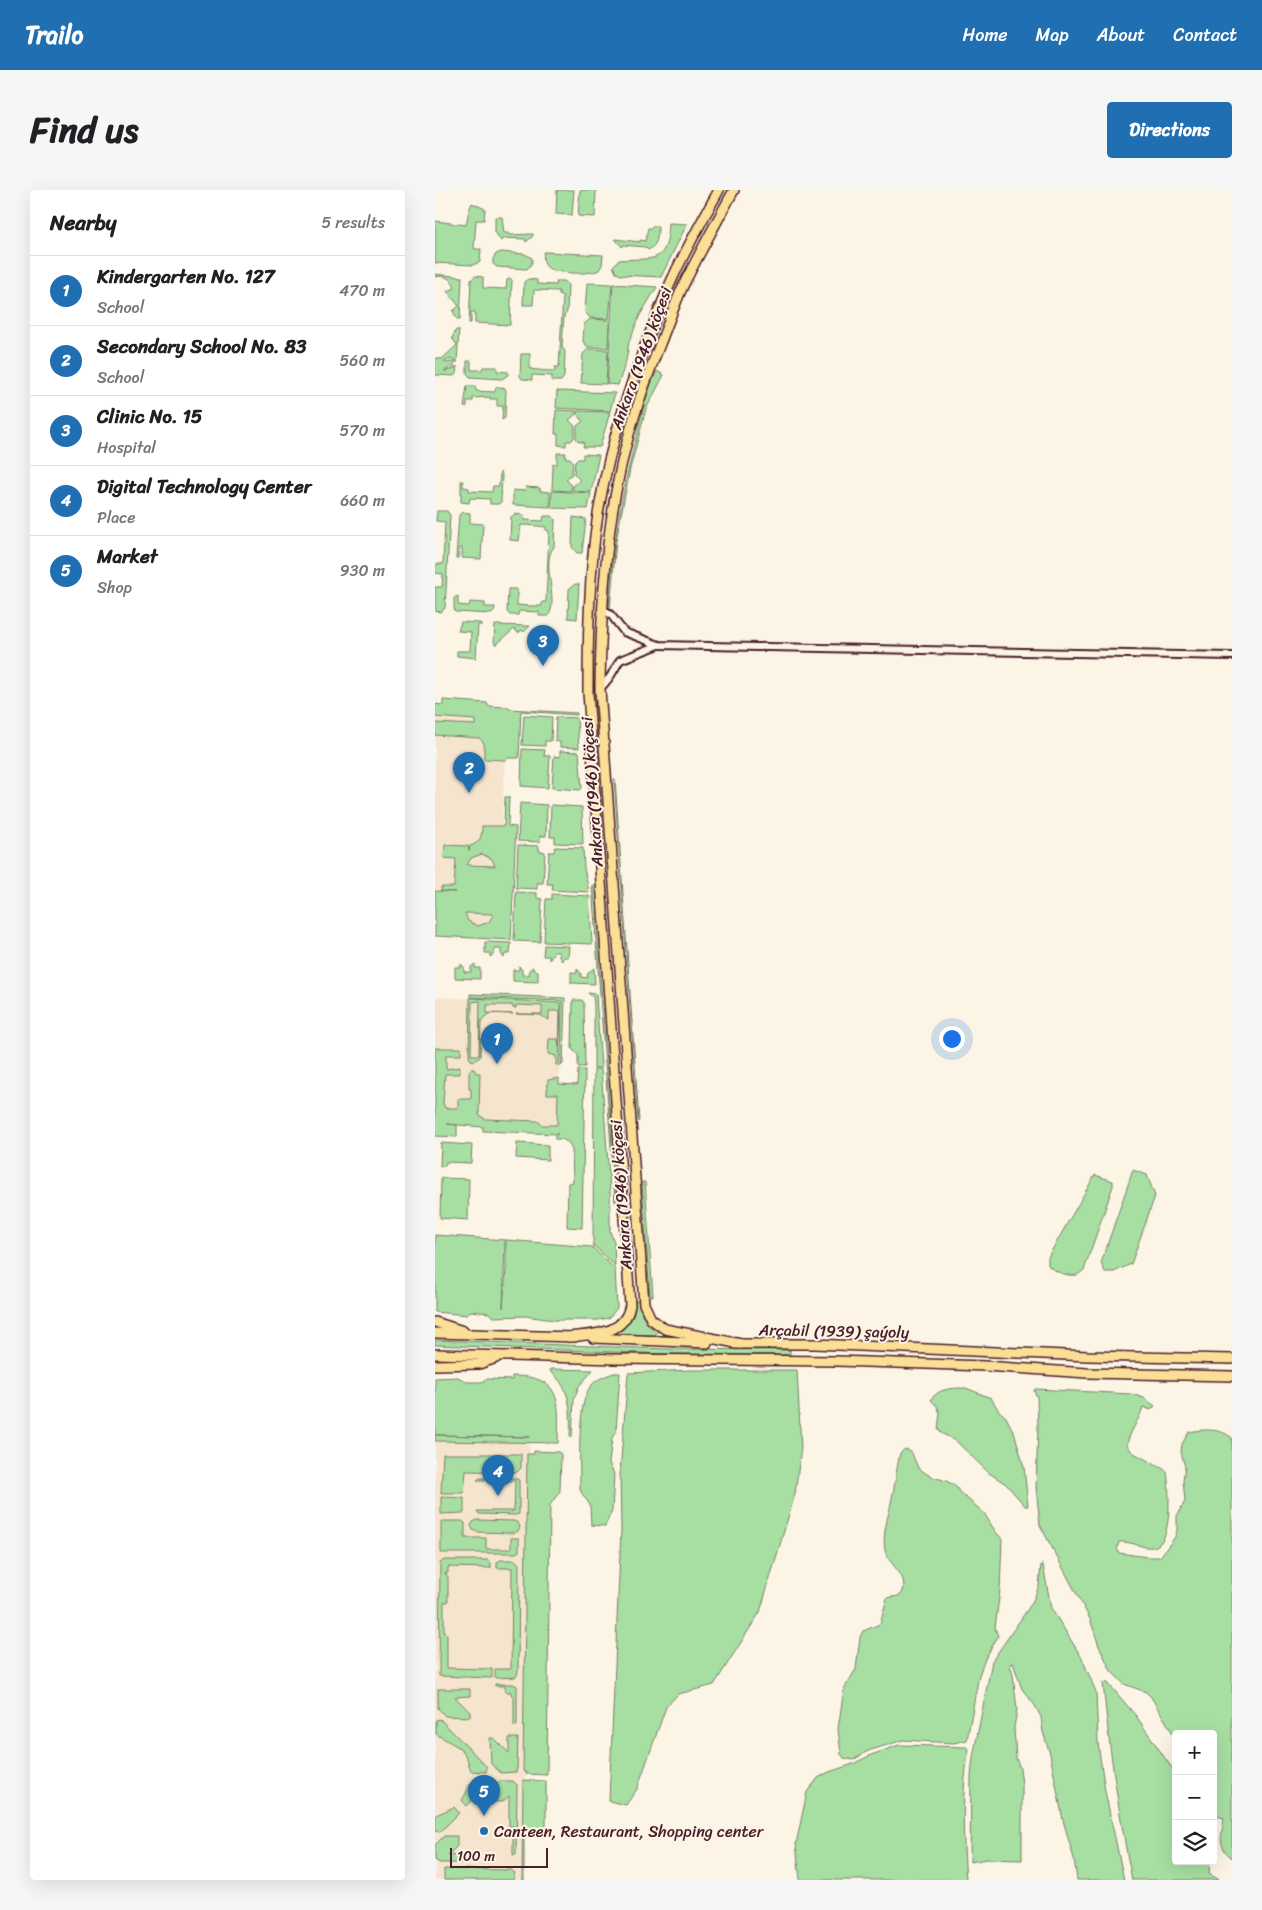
<!DOCTYPE html>
<html lang="en">
<head>
<meta charset="utf-8">
<style>
  body { margin:0; font-family:Sriracha,sans-serif; background:#f6f6f6; color:#202124 }
  .controls { position:absolute; right:15px; bottom:15px; display:grid; overflow:hidden; border-radius:5px; box-shadow:0 5px 20px #0002 }
  .controls button { width:45px; height:45px; display:grid; place-items:center; padding:0; border:0; border-bottom:1px solid #e0e0e0; background:#fff; color:#202124; font:25px sans-serif }
  .scale { position:absolute; left:15px; bottom:12px; width:98px; box-sizing:border-box; padding-left:5px; border:2px solid #4a1f2b; border-top:0; font-size:14px; line-height:18px; white-space:nowrap; color:#4a1f2b; -webkit-text-stroke:4px #fcf5e5; paint-order:stroke }
  .you { position:absolute; left:516px; top:848px; width:18px; height:18px; margin:-12px; border:4px solid #fff; border-radius:50%; background:#1a73e8; box-shadow:0 0 0 8px #1a73e833 }
  .badge { display:grid; place-items:center; width:32px; height:32px; border-radius:50%; background:#1f6fb2; color:#fff; font-size:16px; font-weight:700 }
  .pin { position:absolute; translate:-50% -41px; filter:drop-shadow(0 1px 2px #0008) }
  .pin::after { content:''; position:absolute; top:26px; width:18px; height:15px; background:inherit; clip-path:polygon(0 0,100% 0,50% 100%) }
  .list { margin:0; padding:0; list-style:none }
  h2 { display:flex; justify-content:space-between; align-items:center; height:65px; margin:0; padding:0 20px; font-size:21px }
  h2 small { font-size:16px; font-weight:400; color:#757577 }
  .list li { display:grid; grid-template-columns:32px 1fr auto; gap:15px; align-items:center; box-sizing:border-box; height:70px; padding:0 20px; border-top:1px solid #e0e0e0 }
  .list b { display:block; font-size:19px; white-space:nowrap }
  .list p { margin:0; font-size:16px; white-space:nowrap; color:#757577 }
  .list em { font-size:16px; font-style:normal; color:#757577 }
  .icon { flex:none; width:28px; height:28px; fill:none; stroke:currentColor; stroke-width:2; stroke-linecap:round; stroke-linejoin:round }
  .map { position:relative; flex:none; width:797px; height:1690px; overflow:hidden; border-radius:5px }
  header { display:flex; align-items:center; gap:30px; box-sizing:border-box; height:70px; padding:0 25px; background:#1f6fb2; color:#fff }
  header strong { font-size:24px }
  nav { display:flex; gap:28px; margin-inline-start:auto; font-size:18px }
  .intro { display:flex; align-items:center; justify-content:space-between; box-sizing:border-box; height:120px; padding:0 30px }
  h1 { margin:0; font-size:35px }
  .button { padding:12px 22px; border-radius:5px; background:#1f6fb2; color:#fff; font-size:18px; font-weight:700 }
  main { display:flex; gap:30px; padding:0 30px }
  aside { flex:1; background:#fff; border-radius:5px; box-shadow:0 5px 20px #0002 }
  .map>svg:first-child { display:block }
  .built { fill:#f6e5ce }
  .green { fill:#a7dfa3; stroke:#787f67; fill-rule:evenodd }
  .lines { fill:none; stroke-linecap:round; stroke-linejoin:round }
  .minor-casing { stroke:#4a1f2b; stroke-width:10 }
  .major-casing { stroke:#4a1f2b; stroke-width:12 }
  .minor { stroke:#fcf5e5; stroke-width:6 }
  .major { stroke:#fbdf96; stroke-width:9 }
  .poi-dot { fill:#1f6fb2; stroke:#fcf5e5; stroke-width:2 }
  .labels { text-anchor:middle; dominant-baseline:central; stroke-width:4; stroke-linejoin:round; paint-order:stroke }
  .street-label { font-size:16px; fill:#4a1f2b; stroke:#fcf5e5 }
  .poi-label { font-size:16px; fill:#4a1f2b; stroke:#fcf5e5; text-anchor:start }
</style>
</head>
<body>
<header>
<strong>Trailo</strong>
<nav><a>Home</a><a>Map</a><a>About</a><a>Contact</a></nav>
</header>
<div class="intro"><h1>Find us</h1><a class="button">Directions</a></div>
<main>
<aside>
<h2>Nearby<small>5 results</small></h2>
<ul class="list">
<li><span class="badge">1</span><div><b>Kindergarten No. 127</b><p>School</p></div><em>470 m</em></li>
<li><span class="badge">2</span><div><b>Secondary School No. 83</b><p>School</p></div><em>560 m</em></li>
<li><span class="badge">3</span><div><b>Clinic No. 15</b><p>Hospital</p></div><em>570 m</em></li>
<li><span class="badge">4</span><div><b>Digital Technology Center</b><p>Place</p></div><em>660 m</em></li>
<li><span class="badge">5</span><div><b>Market</b><p>Shop</p></div><em>930 m</em></li>
</ul>
</aside>
<div class="map">
<svg width="797" height="1690" viewBox="0 0 797 1690">
  <rect width="100%" height="100%" fill="#fcf5e5"/>
  <filter id="ink" filterUnits="userSpaceOnUse"><feTurbulence type="fractalNoise" baseFrequency=".02" numOctaves="2"/><feDisplacementMap in="SourceGraphic" scale="10" xChannelSelector="R" yChannelSelector="G"/><feConvolveMatrix kernelMatrix="1 2 1 2 8 2 1 2 1" color-interpolation-filters="sRGB"/></filter>
  <g filter="url(#ink)">
    <g class="built">
      <path d="M0,516L73,520V568L70,571L67,635L73,640V746L0,742Z"/>
      <path d="M0,807L126,813L123,944L48,941V937L0,934Z"/>
      <path d="M0,1245L95,1246L89,1690H0Z"/>
    </g>
    <g class="green">
      <path d="M122,0H139L137,25L121,24Z"/>
      <path d="M145,0H161L160,27L143,26Z"/>
      <path d="M37,13L50,19L49,30H41L39,59H46L45,72L38,75L0,73V31L31,35L34,20Z"/>
      <path d="M60,27H67L69,43H74V45L98,44V46L91,52L90,49L68,48L66,51L60,42Z"/>
      <path d="M234,33L252,34L226,87L186,85L181,83L178,76L184,70C218,67 232,77 234,33Z"/>
      <path d="M217,36H223C223,46 223,55 213,60L210,57L189,55L187,57L181,50L180,49L205,52V50L210,51L213,38H217Z"/>
      <path d="M66,62L90,64L97,68V73L92,79L62,77L58,74V69L61,64Z"/>
      <path d="M109,62L168,65L167,75L164,80C155,85 119,84 112,77C108,73 108,67 109,62Z"/>
      <path d="M0,84L27,87L25,129H22L18,121L24,116L12,101L19,99V94C14,87 8,85 0,87Z"/>
      <path d="M40,86L48,87V98L71,99L72,90L75,88L77,90L75,135L40,133V122H36V133H34L36,90Z"/>
      <path d="M93,89L102,90V94L121,95L122,91H129L133,94L132,122L129,126L127,157L130,161L129,187L126,191H117V186L97,185V190L87,189L85,186L86,164H95V179C104,180 111,181 120,181V177H124L128,106L124,105V101C115,101 108,100 99,100L98,115H88L89,92Z"/>
      <path d="M152,93L177,94L174,129L155,128L150,122Z"/>
      <path d="M178,94L222,97L205,125L194,152L191,171L183,195L172,194Z"/>
      <path d="M155,129L174,130L173,158L153,157L148,152L149,134Z"/>
      <path d="M21,140H24L22,173L19,169L9,171L12,173L20,171L19,176L9,181L16,180L22,176L21,184L19,186L0,185V168L7,169L22,155L17,148Z"/>
      <path d="M153,159L173,160L171,194L146,193L148,164Z"/>
      <path d="M32,171H36V180H47L48,177H62V181L73,182V185L67,189L35,187L32,183Z"/>
      <path d="M222,181L229,185L211,219L195,279L181,351L175,419H174C177,359 187,301 202,244C207,223 212,200 222,181Z"/>
      <path d="M32,196H40L41,201L60,202L61,197L70,198L71,200L70,228L67,230L68,216H62V209H55V207L38,208V211H32V217H29Z"/>
      <path d="M122,201L180,203L175,221L121,218Z"/>
      <path d="M121,220L141,221V224L134,230L140,236L139,248L136,251H131V256L123,255V244H120Z"/>
      <path d="M142,221L175,222L165,257H148L149,252H144L141,248L142,236L148,231L142,224Z"/>
      <path d="M122,263H131L130,268H135L138,272L137,284L131,289L137,296L136,301L117,300L118,274H122Z"/>
      <path d="M148,264L164,265L156,302L138,301V296L145,290L139,284L140,272L143,269H148Z"/>
      <path d="M65,282L67,284L66,312L64,314H55V309L35,308L34,313L26,312V291H28V297L34,298V301L57,302L58,296H64Z"/>
      <path d="M91,297L105,298V301L115,302V317L78,315V300L90,301Z"/>
      <path d="M117,301L156,303L153,319L116,318Z"/>
      <path d="M2,321H12L15,325L10,418L6,422L0,421V397H7L8,384L0,383V374H8L10,332L1,331Z"/>
      <path d="M27,322L35,323V333L48,334L46,369L27,368V358H24L23,368H21L24,325Z"/>
      <path d="M80,324L88,325L89,330L108,331L109,326H116L120,329L119,357C105,372 125,412 113,426H104V422L84,421L83,425H75L72,422L73,399H82V415C91,416 98,416 107,416V412H111L114,341L111,340V337C102,336 95,335 86,335L84,351L75,350L76,327Z"/>
      <path d="M138,327L151,329L147,363H142L137,357Z"/>
      <path d="M140,394H144L142,429L133,428L134,399Z"/>
      <path d="M23,406V415L34,416L35,412L50,413V417H60L59,422L56,424L20,422L19,419V408Z"/>
      <path d="M26,432L45,433L48,435H43L41,468L22,466V461H35L36,442L23,441Z"/>
      <path d="M60,435H61L95,436L89,442L87,440L83,443L79,439L61,455L59,452Z"/>
      <path d="M8,510L52,513L53,516L74,517V519L142,523V525L86,521L84,568H73L70,570L49,569V553L44,548L0,545V533L40,535V530L0,527V514L8,515Z"/>
      <path d="M89,525L117,527L116,551H110V556L87,555Z"/>
      <path d="M121,527L142,528L144,558L125,557V552L120,551Z"/>
      <path d="M87,559L110,560L109,566H115L113,598L86,596Z"/>
      <path d="M125,561L144,562L147,598L145,600L117,598L119,566L125,567Z"/>
      <path d="M179,589H180L204,931L203,932Z"/>
      <path d="M70,607H74L73,636L81,637L76,750L0,746V701L20,702L6,701V697H19L21,669L9,668L10,655L33,656L34,661L35,656C46,653 47,645 47,636H69ZM47,664L57,669L60,676L32,675L36,668ZM30,723L58,724V725L54,732L43,736L33,731Z"/>
      <path d="M85,613L112,615L111,646H105V652L83,651Z"/>
      <path d="M116,615L147,617L148,654L120,653V647H115Z"/>
      <path d="M83,655L104,656V661L110,662L108,693H102V699L81,698Z"/>
      <path d="M120,657L148,658L149,678L154,702L117,700L118,694H112L114,662H119Z"/>
      <path d="M157,695H159L181,1012H180Z"/>
      <path d="M81,702L102,703V708L107,709L105,752L79,751Z"/>
      <path d="M117,704L154,706L157,754L109,752L111,709H117Z"/>
      <path d="M50,752L76,753L75,764H70L69,768L66,764V759H60L59,764L55,767V763H50Z"/>
      <path d="M109,755L134,756L133,767H128L127,771L124,767V762H118L117,766L114,770V766H108Z"/>
      <path d="M26,774L29,777V782H36V777L40,774V778H45V789L20,788V777H26Z"/>
      <path d="M84,776L87,780V785H94V780L98,777V780L103,781V792L78,791V780H84Z"/>
      <path d="M159,778L160,794L136,793V782L142,783V779L146,783V787L152,788L153,783Z"/>
      <path d="M153,803L161,804L166,878H159V815L158,807Z"/>
      <path d="M35,804L130,808L128,874L126,876L127,811L35,807Z"/>
      <path d="M35,808L126,813L124,875H121V866L113,864L114,849H123L124,857L125,821H114V830L105,825L81,824H107V816L81,815V818H78L77,815H52V823L78,824C67,824 51,820 46,832L45,867L39,871L36,870L34,867ZM45,811L44,865H36L37,812Z"/>
      <path d="M138,810H147L149,813L150,877H143V865L137,859Z"/>
      <path d="M0,858H26V865H11V879L25,877V884H10L8,913L10,918H23V909H36V899H34V882L36,879H39L41,883H45L44,925L50,929L103,931L107,935H122L123,904H112L113,890L124,888V894L142,895L143,880H150L147,1038L132,1037L133,993L138,992L137,960L134,953L127,949H120V945L123,944L48,941V937L12,934L22,935V947L0,946Z"/>
      <path d="M159,879H166L175,1000V1041L179,1052L180,1076L158,1055Z"/>
      <path d="M6,953L37,955L36,973L11,972L10,976H5Z"/>
      <path d="M82,953L113,955V970L81,968Z"/>
      <path d="M698,980L712,985L720,1006L696,1074L679,1082H670L666,1073Z"/>
      <path d="M660,985L678,991V996L649,1080C648,1081 643,1085 642,1085C633,1087 618,1081 613,1075V1067Z"/>
      <path d="M6,988L34,989L33,1030L5,1028Z"/>
      <path d="M207,992H210L218,1106H215Z"/>
      <path d="M0,1045L70,1050L68,1118L71,1079V1050L157,1057L180,1079L182,1118L174,1128L163,1130H119L90,1126L59,1127L54,1123L36,1121L32,1125L0,1122Z"/>
      <path d="M201,1110H204L208,1127L214,1136L223,1142L220,1145L187,1144L186,1142L198,1127Z"/>
      <path d="M0,1150L232,1159L355,1160V1165L232,1164L0,1155Z"/>
      <path d="M116,1179L158,1180L144,1196L139,1209L137,1247H135C136,1221 137,1199 115,1181Z"/>
      <path d="M255,1180H362L366,1258L360,1304L325,1422L279,1495L243,1504L231,1517L202,1599L191,1615L174,1611L186,1340L185,1282L193,1183Z"/>
      <path d="M179,1183H185L181,1241L177,1248L174,1273L179,1284L177,1321L170,1336L156,1335L155,1315L146,1302L145,1297C145,1274 142,1214 155,1197C161,1189 170,1186 179,1183Z"/>
      <path d="M77,1186C128,1186 124,1212 123,1253L0,1251V1245L95,1247L0,1245V1188L23,1187L32,1192H47L53,1189L77,1190Z"/>
      <path d="M531,1198L556,1208L564,1221L571,1227L580,1245L589,1277L593,1316H590L571,1294L554,1283L521,1251L506,1243L503,1239L505,1223L502,1216L496,1210C503,1198 518,1198 531,1198Z"/>
      <path d="M600,1199L696,1204L709,1208L720,1216L716,1220L708,1217C704,1231 694,1242 692,1255L697,1262L732,1281C734,1296 739,1354 718,1357C709,1359 697,1351 684,1352L682,1359L684,1363L713,1367H725L740,1347L742,1340V1326L750,1311L748,1290L750,1277L746,1262L747,1254L754,1242C768,1239 786,1238 797,1248V1668C781,1655 787,1646 789,1628L778,1625V1544H741V1554L736,1540L716,1507L711,1502L689,1494L676,1481L664,1456L655,1429L605,1335L601,1297L603,1238L602,1207L599,1201Z"/>
      <path d="M470,1259L476,1261L483,1278L495,1286L511,1291L519,1295L528,1305L549,1323L560,1341L567,1349L565,1400L560,1438L563,1446L550,1469L544,1485L532,1550L518,1553L468,1550L433,1561L418,1570L409,1568L406,1564L403,1539L409,1499L421,1479L425,1447L428,1441L445,1434L452,1408C458,1406 466,1408 468,1401C473,1384 453,1375 450,1360C447,1344 453,1328 456,1313C460,1297 461,1280 465,1263Z"/>
      <path d="M99,1261L123,1262L126,1264L125,1301L115,1315L112,1585L91,1584V1582L88,1581L92,1264H99Z"/>
      <path d="M8,1264H86V1278L82,1282L31,1281L29,1303H6Z"/>
      <path d="M45,1288H80L84,1290V1324L81,1325L44,1324L42,1321H79L80,1291L42,1290Z"/>
      <path d="M6,1307L29,1308V1323L6,1324Z"/>
      <path d="M42,1330L79,1331L83,1333L85,1337L83,1341L79,1343L42,1342L38,1340L36,1336L38,1332Z"/>
      <path d="M6,1331H27L30,1333V1348H51V1359H76V1348H84V1361L81,1363H6Z"/>
      <path d="M9,1370H53L56,1373V1378L13,1377V1383H10L13,1387V1412H9V1443L12,1444V1478L57,1479V1488L4,1486L5,1373Z"/>
      <path d="M66,1370H80L84,1374L83,1482L81,1487L60,1488V1479H76L77,1378H62V1372Z"/>
      <path d="M606,1375H608L616,1418L647,1468L661,1502L663,1553L670,1601L689,1690H642L639,1669L628,1630L615,1564L608,1542L606,1527L599,1514L587,1499L578,1473L575,1474L578,1485L582,1519L579,1538L581,1568L585,1578L587,1595V1670L551,1669L535,1672L536,1586L538,1567L557,1471L597,1413L604,1396Z"/>
      <path d="M668,1492L673,1493L701,1526L741,1584V1671H775L774,1684L785,1690H697C684,1624 674,1559 668,1492Z"/>
      <path d="M60,1494H78L82,1496V1536H79V1506H77L76,1502H70V1496H60Z"/>
      <path d="M3,1499H35V1506L20,1507L35,1522V1527L10,1526L3,1518Z"/>
      <path d="M5,1529L52,1577L51,1582L36,1581L32,1568L25,1558L1,1544V1530Z"/>
      <path d="M55,1548H59L74,1563V1548H83L82,1579L81,1582L66,1583L56,1574Z"/>
      <path d="M464,1555L531,1557L534,1559C526,1600 528,1648 531,1690H365L361,1654L372,1602L383,1588L394,1582L418,1574L436,1565Z"/>
      <path d="M88,1590L111,1591V1646H89V1690H87Z"/>
      <path d="M50,1591L52,1593V1595L32,1616L27,1610C37,1596 29,1591 50,1591Z"/>
      <path d="M66,1591H78L82,1595L81,1665H78V1636H74V1606L67,1612H55L56,1599Z"/>
      <path d="M19,1617L24,1623L5,1642L0,1641L1,1625Z"/>
      <path d="M9,1646H22V1656L13,1665L30,1666V1673H5L0,1670V1655Z"/>
      <path d="M9,1679L76,1680L80,1683L78,1690H9Z"/>
    </g>
    <g class="lines">
      <g class="minor-casing">
        <g id="minor">
          <path d="M167,418L176,425L189,442L224,455L797,466"/>
          <path d="M165,499L175,487L185,470L224,455"/>
        </g>
      </g>
      <g class="major-casing">
        <g id="major">
          <path d="M299,0C282,31 265,62 249,94C240,113 233,134 225,154C207,199 192,244 183,291C169,360 166,429 165,499L209,1114L216,1129L230,1139L306,1154"/>
          <path d="M0,1132L28,1141"/>
          <path d="M0,1143L140,1147"/>
          <path d="M134,1147C159,1144 190,1145 195,1115L153,502C153,442 154,383 163,324C176,244 203,168 235,94C249,62 267,31 284,0"/>
          <path d="M158,1148L272,1153"/>
          <path d="M300,1154H380L653,1166L797,1169"/>
          <path d="M0,1164L180,1169L402,1171L550,1176L652,1183L797,1186"/>
          <path d="M0,1175L44,1174L61,1168"/>
        </g>
      </g>
      <use href="#minor" class="minor"/>
      <use href="#major" class="major"/>
    </g>
  </g>
  <circle class="poi-dot" cx="49" cy="1641" r="5"/>
  <g class="labels">
    <g class="street-label">
      <text transform="translate(206 168) rotate(-70)">Ankara (1946) köçesi</text>
      <text transform="translate(157 602) rotate(-94)">Ankara (1946) köçesi</text>
      <text transform="translate(186 1005) rotate(-94)">Ankara (1946) köçesi</text>
      <text transform="translate(399 1141) rotate(1)">Arçabil (1939) şaýoly</text>
    </g>
    <g class="poi-label">
      <text x="59" y="1641">Canteen, Restaurant, Shopping center</text>
    </g>
  </g>
</svg>
<div class="controls">
<button>+</button>
<button>−</button>
<button><svg class="icon" aria-label="layers" viewBox="0 0 24 24"><path d="M12 4l9 5-9 5-9-5zM3 14l9 5 9-5"/></svg></button>
</div>
<div class="scale">100 m</div>
<div class="you"></div>
<div class="pin badge" style="left:62px;top:874px">1</div>
<div class="pin badge" style="left:34px;top:603px">2</div>
<div class="pin badge" style="left:108px;top:476px">3</div>
<div class="pin badge" style="left:63px;top:1306px">4</div>
<div class="pin badge" style="left:49px;top:1626px">5</div>
</div>
</main>
</body>
</html>
